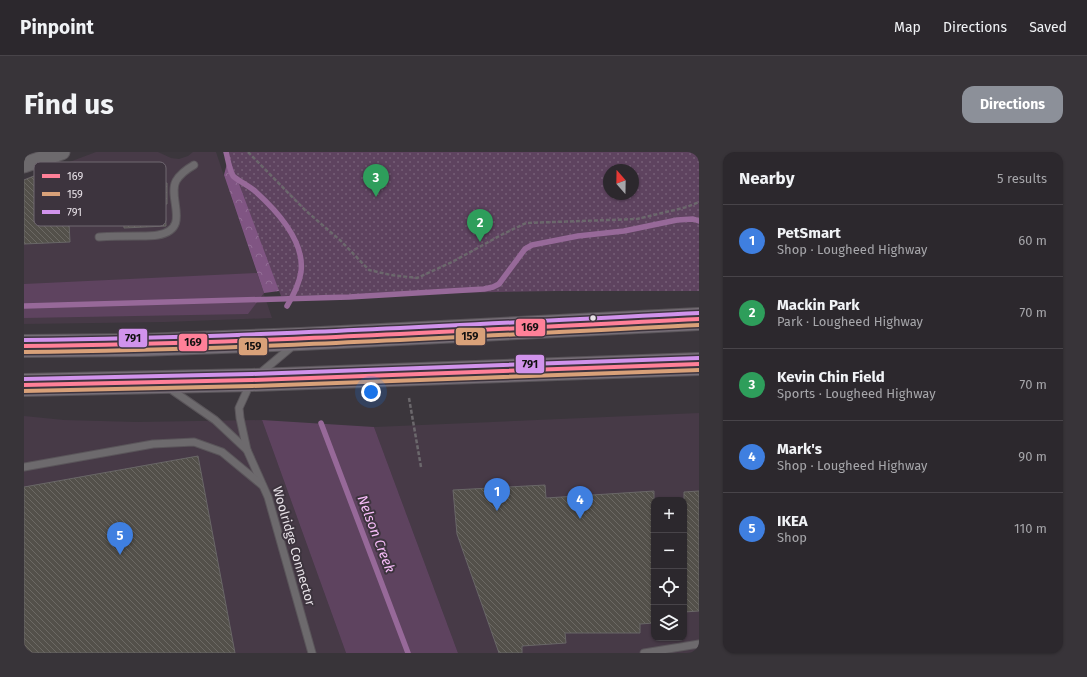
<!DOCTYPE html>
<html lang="en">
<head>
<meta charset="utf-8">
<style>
  body { margin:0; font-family:"Fira Sans",sans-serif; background:#383439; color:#f1f3f6 }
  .controls { position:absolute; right:12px; bottom:12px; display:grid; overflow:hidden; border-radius:8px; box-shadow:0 1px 3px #0004 }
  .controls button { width:36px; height:36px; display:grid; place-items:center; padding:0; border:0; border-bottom:1px solid #484449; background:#2c282d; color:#f1f3f6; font:20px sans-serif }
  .compass { position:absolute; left:579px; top:12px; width:36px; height:36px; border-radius:50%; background:#2c282d; box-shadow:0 1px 3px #0004; rotate:340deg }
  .you { position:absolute; left:347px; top:240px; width:14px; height:14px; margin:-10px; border:3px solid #fff; border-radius:50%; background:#1a73e8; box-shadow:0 0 0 6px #1a73e833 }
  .badge { display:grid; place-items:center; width:26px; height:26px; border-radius:50%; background:#8c9099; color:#fff; font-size:13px; font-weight:700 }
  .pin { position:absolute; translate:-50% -33px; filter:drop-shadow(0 1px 2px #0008) }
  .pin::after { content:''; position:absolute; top:21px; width:14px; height:12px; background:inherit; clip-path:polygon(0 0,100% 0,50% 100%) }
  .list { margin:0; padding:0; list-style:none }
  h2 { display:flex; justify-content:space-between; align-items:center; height:52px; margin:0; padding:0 16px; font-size:17px }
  h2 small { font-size:13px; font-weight:400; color:#a6a6aa }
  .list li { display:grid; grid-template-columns:26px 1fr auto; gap:12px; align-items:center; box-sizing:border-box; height:72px; padding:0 16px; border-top:1px solid #484449 }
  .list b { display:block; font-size:15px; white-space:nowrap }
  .list p { margin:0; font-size:13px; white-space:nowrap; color:#a6a6aa }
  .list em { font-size:13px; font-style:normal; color:#a6a6aa }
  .icon { flex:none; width:22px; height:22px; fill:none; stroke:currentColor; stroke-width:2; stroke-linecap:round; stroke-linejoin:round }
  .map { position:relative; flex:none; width:675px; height:501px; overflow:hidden; border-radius:12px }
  header { display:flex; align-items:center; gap:24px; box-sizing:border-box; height:56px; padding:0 20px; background:#2c282d; border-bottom:1px solid #484449 }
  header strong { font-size:19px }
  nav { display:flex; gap:22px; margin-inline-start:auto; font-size:14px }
  .intro { display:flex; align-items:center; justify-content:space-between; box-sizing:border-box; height:96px; padding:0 24px }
  h1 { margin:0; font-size:28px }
  .button { padding:10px 18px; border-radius:12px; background:#8c9099; color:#fff; font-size:14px; font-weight:700 }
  main { display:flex; gap:24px; padding:0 24px }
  aside { flex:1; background:#2c282d; border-radius:12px; box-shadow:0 1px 3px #0004 }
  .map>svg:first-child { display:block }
  .built { fill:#473a47; fill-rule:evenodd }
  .grass { fill:#5e435f }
  .forest { fill:url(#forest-crowns) }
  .park { fill:url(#park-dots); fill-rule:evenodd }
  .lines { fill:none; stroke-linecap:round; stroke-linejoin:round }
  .stream { stroke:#976999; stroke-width:5.5 }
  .building { fill:url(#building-back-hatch); stroke:#696767 }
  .service-casing { stroke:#5a555a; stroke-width:9 }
  .minor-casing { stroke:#5a555a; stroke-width:17 }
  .primary-casing { stroke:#5a555a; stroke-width:24 }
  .path { stroke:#6b686c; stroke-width:2.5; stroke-dasharray:4 2; stroke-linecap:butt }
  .service { stroke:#6d6a6d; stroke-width:7 }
  .minor { stroke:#6d6a6d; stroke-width:15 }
  .primary { stroke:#756d76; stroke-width:22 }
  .bus-1-casing { stroke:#3d343e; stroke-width:7 }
  .bus-2-casing { stroke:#3d343e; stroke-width:7 }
  .bus-3-casing { stroke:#3d343e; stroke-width:7 }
  .bus-1 { stroke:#ff8098; stroke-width:4 }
  .bus-2 { stroke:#d9a179; stroke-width:4 }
  .bus-3 { stroke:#d193ec; stroke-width:4 }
  .bus-dot { fill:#e7e1e7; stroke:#3d343e; stroke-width:1.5 }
  .labels { text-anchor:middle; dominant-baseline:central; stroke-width:4; stroke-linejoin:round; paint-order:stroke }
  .street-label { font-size:13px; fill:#e7e1e7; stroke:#3d343e }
  .water-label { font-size:14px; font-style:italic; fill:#f6bcf8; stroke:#3d343e }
  .key { fill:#3d343e; stroke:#706871; stroke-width:1 }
  .key-label { font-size:11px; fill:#e7e1e7 }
  .line-badge { stroke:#3d343e; stroke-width:1.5 }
  .pale-badge-label { font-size:11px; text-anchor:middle; font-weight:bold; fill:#111 }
</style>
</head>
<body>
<header>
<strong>Pinpoint</strong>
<nav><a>Map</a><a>Directions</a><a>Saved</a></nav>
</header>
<div class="intro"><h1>Find us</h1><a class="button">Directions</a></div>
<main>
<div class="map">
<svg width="675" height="501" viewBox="0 0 675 501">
  <defs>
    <pattern id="forest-crowns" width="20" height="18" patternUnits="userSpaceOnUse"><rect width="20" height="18" fill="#805583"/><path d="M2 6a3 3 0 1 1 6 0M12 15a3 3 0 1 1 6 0" fill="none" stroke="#926d95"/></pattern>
    <pattern id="park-dots" width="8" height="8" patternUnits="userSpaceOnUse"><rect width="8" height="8" fill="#5e435f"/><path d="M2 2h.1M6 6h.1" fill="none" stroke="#755e76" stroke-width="1.8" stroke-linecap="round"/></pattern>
    <pattern id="building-back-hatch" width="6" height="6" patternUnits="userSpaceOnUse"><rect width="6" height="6" fill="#53504a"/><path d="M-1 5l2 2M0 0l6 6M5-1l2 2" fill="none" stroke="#6c6964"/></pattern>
  </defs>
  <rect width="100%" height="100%" fill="#3b363c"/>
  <g class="built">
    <path d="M72,0H134L147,6L155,7L164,4L169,0H192L248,166L141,170L0,172V27Z"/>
    <path d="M675,261V501H434L350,275ZM630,348H660V486H630Z"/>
    <path d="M0,264L40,268L113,270L238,268L322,501H0Z"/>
  </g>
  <g class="grass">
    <path d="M233,121L240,141L224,162L0,166V132Z"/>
    <path d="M238,268L350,275L434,501H322Z"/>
  </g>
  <path class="forest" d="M206,0L340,128L240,141L200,23Z"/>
  <path class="park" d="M203,0H675V139H532L257,144ZM585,18H609V42H585Z"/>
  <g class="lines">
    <g class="stream">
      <path d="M202,0C204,7 205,17 209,24C213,28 227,35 232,40C253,59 281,89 277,120C275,133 269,144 263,154"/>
      <path d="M0,154L325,145L460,137L469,135L475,132L501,97L508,93L554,84L600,79L653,68L669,67L675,69"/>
      <path d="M297,271L384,501"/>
    </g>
  </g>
  <g class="building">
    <path d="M139,13L140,31H143V52H141L142,74L100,76L97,15Z"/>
    <path d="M25,18L26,32H43L46,90L0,92V28Z"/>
    <path d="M174,304L211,501H0V335Z"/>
    <path d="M521,333L522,346L630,339V471L616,472V481H541L542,491L498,494V501H475L433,382L429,338Z"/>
    <path d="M675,339V459L660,460V340Z"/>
  </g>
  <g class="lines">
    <g class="service-casing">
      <g id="service">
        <path d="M75,85C89,84 102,84 116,84C121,84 128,84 134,83C168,77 143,46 152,29C156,22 163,17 170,13"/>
        <path d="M234,223L271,192"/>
        <path d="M226,232L215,256L216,266L223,298L244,345L288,501"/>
        <path d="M145,236L191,268L223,298"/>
        <path d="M0,315L129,292L170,290L198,300L238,333"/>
        <path d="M620,501L675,492"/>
      </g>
    </g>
    <g class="minor-casing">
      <path id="minor" d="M0,13L38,0"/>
    </g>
    <g class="primary-casing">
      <g id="primary">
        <path d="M0,194L116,193L277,187L675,167"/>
        <path d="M0,233L228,228L675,212"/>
      </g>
    </g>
    <g class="path">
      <path d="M224,0L281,58L317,89L345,118L367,123L393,126L428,110L479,82L502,71L613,67L663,55L675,50"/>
      <path d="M385,246L397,315"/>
    </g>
    <use href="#service" class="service"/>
    <use href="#minor" class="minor"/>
    <use href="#primary" class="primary"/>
    <g class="bus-1-casing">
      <g id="bus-1">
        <path d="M0,194C225,192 450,178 675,167"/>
        <path d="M0,233L228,228L675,212"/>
      </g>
    </g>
    <g class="bus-2-casing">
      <g id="bus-2">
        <path d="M0,200C225,198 450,184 675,173"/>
        <path d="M0,239L228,234L675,218"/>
      </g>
    </g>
    <g class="bus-3-casing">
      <g id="bus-3">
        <path d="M0,188C225,186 450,172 675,161"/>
        <path d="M0,227L228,222L675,206"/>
      </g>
    </g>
    <use href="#bus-1" class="bus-1"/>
    <use href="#bus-2" class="bus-2"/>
    <use href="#bus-3" class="bus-3"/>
  </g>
  <circle class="bus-dot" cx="569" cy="166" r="3.5"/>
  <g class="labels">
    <g class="street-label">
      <text transform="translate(270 394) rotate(74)">Woolridge Connector</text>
    </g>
    <g class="water-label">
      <text transform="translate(352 382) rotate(69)">Nelson Creek</text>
    </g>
  </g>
  <rect x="10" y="10" width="132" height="64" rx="6" class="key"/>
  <rect x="18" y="22" width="18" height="4" fill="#ff8098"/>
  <rect x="18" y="40" width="18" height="4" fill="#d9a179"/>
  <rect x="18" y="58" width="18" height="4" fill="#d193ec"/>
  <g class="key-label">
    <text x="43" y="28">169</text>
    <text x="43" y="46">159</text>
    <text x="43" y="64">791</text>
  </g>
  <g class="line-badge">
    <rect x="491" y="166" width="31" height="19" rx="4" fill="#ff8098"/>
    <rect x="431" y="175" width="31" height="19" rx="4" fill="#d9a179"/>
    <rect x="94" y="176" width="30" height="20" rx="4" fill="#d193ec"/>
    <rect x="154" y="181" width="30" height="19" rx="4" fill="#ff8098"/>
    <rect x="214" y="185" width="30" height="19" rx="4" fill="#d9a179"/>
    <rect x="491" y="202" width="30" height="20" rx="4" fill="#d193ec"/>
  </g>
  <g class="pale-badge-label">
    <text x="506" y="179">169</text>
    <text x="446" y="188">159</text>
    <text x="109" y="190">791</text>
    <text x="169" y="194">169</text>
    <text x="229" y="198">159</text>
    <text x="506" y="216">791</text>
  </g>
</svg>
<div class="controls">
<button>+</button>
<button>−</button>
<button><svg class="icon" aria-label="locate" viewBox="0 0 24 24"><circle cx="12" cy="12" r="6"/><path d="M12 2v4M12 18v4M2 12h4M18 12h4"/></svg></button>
<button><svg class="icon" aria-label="layers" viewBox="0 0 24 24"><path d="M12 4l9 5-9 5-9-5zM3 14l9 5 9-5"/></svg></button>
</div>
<svg class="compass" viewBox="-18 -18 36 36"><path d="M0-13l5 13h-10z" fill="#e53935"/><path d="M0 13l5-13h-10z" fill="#a6a6aa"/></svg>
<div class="you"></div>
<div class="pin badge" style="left:473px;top:359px;background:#3f7fe0">1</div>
<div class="pin badge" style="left:456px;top:90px;background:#2e9e5b">2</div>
<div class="pin badge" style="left:352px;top:45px;background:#2e9e5b">3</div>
<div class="pin badge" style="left:556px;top:367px;background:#3f7fe0">4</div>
<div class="pin badge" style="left:96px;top:403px;background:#3f7fe0">5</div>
</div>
<aside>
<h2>Nearby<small>5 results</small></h2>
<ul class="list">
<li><span class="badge" style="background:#3f7fe0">1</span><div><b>PetSmart</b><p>Shop · Lougheed Highway</p></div><em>60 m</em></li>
<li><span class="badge" style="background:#2e9e5b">2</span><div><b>Mackin Park</b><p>Park · Lougheed Highway</p></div><em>70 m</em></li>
<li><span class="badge" style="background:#2e9e5b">3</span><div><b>Kevin Chin Field</b><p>Sports · Lougheed Highway</p></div><em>70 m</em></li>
<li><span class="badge" style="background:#3f7fe0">4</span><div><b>Mark's</b><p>Shop · Lougheed Highway</p></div><em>90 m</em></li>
<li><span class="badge" style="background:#3f7fe0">5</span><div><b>IKEA</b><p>Shop</p></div><em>110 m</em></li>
</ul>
</aside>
</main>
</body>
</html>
